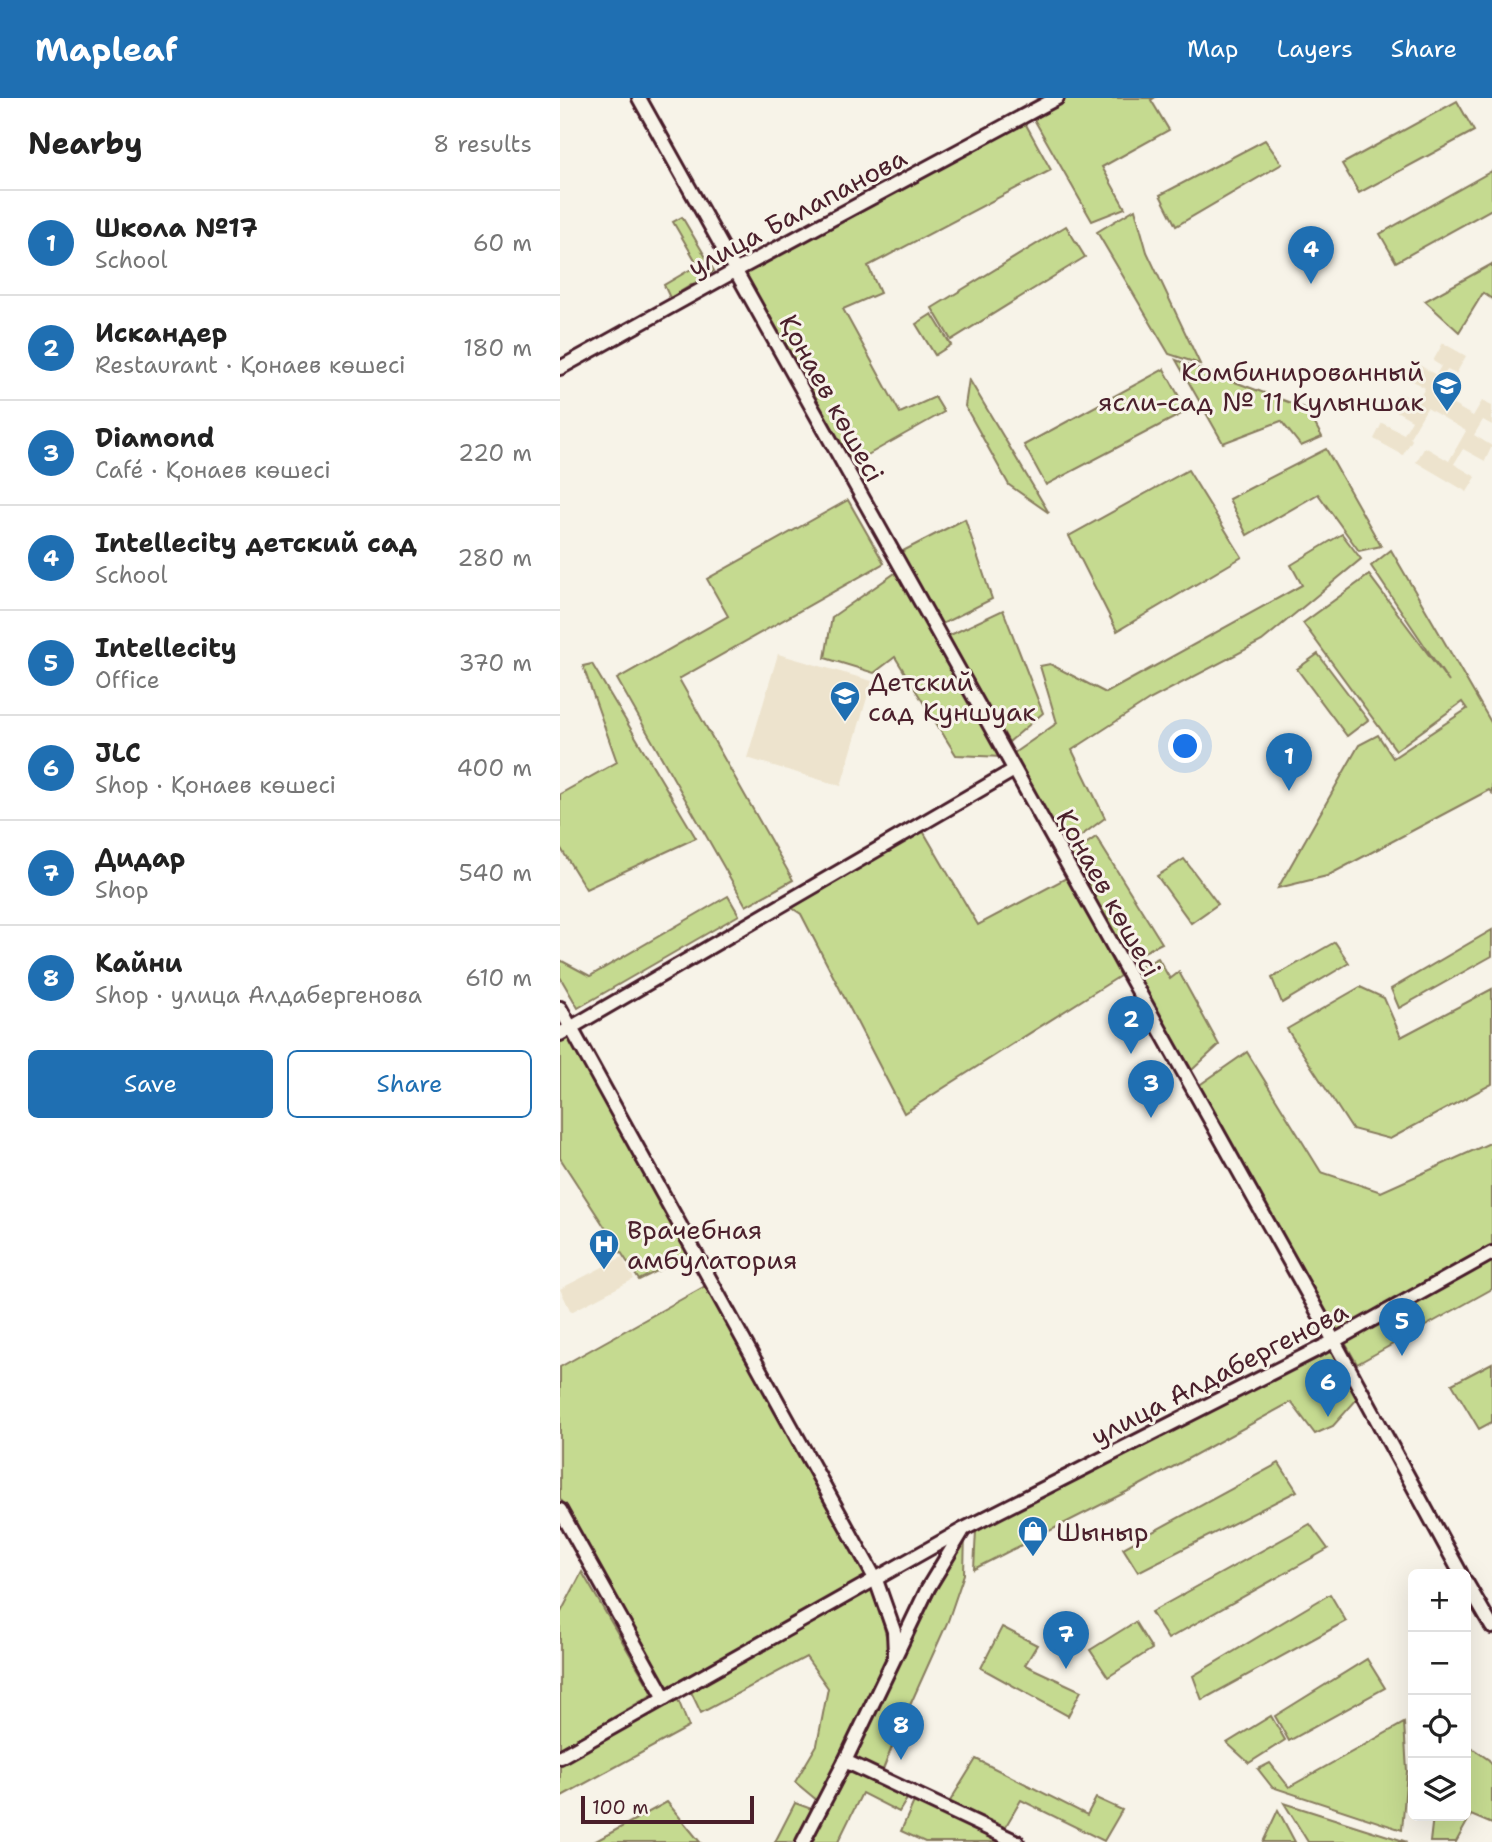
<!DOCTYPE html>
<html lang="en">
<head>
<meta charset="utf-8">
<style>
  body { margin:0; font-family:"Shantell Sans",sans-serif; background:#f2f2f2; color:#222 }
  .controls { position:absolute; right:21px; bottom:21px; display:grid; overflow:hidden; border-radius:10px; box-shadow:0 7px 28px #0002 }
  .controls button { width:63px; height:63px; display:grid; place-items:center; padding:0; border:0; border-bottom:2px solid #e0e0e0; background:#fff; color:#222; font:35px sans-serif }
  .scale { position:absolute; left:21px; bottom:18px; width:173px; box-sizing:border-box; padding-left:7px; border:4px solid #4a1f2b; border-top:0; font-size:19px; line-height:24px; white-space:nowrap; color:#4a1f2b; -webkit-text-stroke:5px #f7f3e8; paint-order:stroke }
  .you { position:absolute; left:626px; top:649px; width:24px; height:24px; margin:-18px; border:5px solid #fff; border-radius:50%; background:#1a73e8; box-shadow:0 0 0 10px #1a73e833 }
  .badge { display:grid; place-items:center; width:46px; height:46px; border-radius:50%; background:#1f6fb2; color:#fff; font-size:23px; font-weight:700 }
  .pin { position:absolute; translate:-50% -58px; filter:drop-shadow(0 2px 4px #0008) }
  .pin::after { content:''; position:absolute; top:37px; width:24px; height:21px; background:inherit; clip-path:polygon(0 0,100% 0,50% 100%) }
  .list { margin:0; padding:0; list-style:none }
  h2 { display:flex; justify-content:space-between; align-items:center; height:91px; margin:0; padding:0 28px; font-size:30px }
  h2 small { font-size:23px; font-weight:400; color:#767676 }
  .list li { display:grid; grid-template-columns:46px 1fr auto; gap:21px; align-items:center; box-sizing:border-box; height:105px; padding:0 28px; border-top:2px solid #e0e0e0 }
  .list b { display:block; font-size:26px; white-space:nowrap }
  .list p { margin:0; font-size:23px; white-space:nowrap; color:#767676 }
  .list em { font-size:23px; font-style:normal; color:#767676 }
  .actions { display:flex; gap:14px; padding:21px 28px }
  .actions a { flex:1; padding:16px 0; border:2px solid #1f6fb2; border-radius:10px; text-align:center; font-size:24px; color:#1f6fb2 }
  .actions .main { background:#1f6fb2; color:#fff }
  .icon { flex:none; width:38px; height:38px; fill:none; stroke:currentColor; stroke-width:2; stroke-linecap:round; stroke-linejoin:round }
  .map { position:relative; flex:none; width:932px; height:1744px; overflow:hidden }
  header { display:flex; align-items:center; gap:42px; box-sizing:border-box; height:98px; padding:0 35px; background:#1f6fb2; color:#fff }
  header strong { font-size:33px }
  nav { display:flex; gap:38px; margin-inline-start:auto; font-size:24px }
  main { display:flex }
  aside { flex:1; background:#fff }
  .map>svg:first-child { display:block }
  .built { fill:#ede3cd }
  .green { fill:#c5da90; stroke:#887c5e; stroke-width:2 }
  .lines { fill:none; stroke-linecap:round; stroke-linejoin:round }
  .minor-casing { stroke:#4a1f2b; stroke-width:18 }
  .minor { stroke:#f7f3e8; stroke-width:12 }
  .labels { text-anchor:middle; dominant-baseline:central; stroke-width:6; stroke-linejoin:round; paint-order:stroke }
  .street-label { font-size:26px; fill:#4a1f2b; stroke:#f7f3e8 }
  .poi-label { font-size:26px; fill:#4a1f2b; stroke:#f7f3e8; text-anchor:start }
</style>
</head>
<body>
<header>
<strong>Mapleaf</strong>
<nav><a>Map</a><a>Layers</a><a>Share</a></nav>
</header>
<main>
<aside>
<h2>Nearby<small>8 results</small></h2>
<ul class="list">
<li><span class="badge">1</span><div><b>Школа №17</b><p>School</p></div><em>60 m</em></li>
<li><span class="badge">2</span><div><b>Искандер</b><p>Restaurant · Қонаев көшесі</p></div><em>180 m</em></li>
<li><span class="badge">3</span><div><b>Diamond</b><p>Café · Қонаев көшесі</p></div><em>220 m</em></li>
<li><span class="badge">4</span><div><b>Intellecity детский сад</b><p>School</p></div><em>280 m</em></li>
<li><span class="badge">5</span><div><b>Intellecity</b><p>Office</p></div><em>370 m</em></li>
<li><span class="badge">6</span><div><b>JLC</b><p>Shop · Қонаев көшесі</p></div><em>400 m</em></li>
<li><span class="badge">7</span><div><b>Дидар</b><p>Shop</p></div><em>540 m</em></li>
<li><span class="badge">8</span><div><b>Кайни</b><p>Shop · улица Алдабергенова</p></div><em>610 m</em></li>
</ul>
<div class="actions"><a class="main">Save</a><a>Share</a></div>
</aside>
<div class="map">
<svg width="932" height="1744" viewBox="0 0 932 1744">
  <rect width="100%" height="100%" fill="#f7f3e8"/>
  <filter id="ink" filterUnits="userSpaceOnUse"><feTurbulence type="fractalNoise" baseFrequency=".0143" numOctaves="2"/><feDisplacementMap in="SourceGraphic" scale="14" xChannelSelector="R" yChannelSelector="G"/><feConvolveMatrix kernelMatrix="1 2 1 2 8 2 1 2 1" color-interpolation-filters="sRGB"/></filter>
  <g filter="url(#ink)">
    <g class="built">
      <path d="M883,245L906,258L896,276L887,272L874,296L913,318L922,303L932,308V327L923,322L914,337L932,348L925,363L903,351L894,366L916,379L907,394L856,364L865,349L889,363L906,333L867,310L850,339L852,342L843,357L814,341L822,325L844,336L852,322L831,310L839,295L857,304L865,290L848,280L856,265L876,277L881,268L873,263Z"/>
      <path d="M218,556L312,583L281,688L187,660Z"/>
      <path d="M62,1159L74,1181L11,1214L0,1191Z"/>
    </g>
    <g class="green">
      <path d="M503,0H594L591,2L609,32L542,69L565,110L532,123L471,16Z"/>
      <path d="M897,3L914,33L799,95L782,66Z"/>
      <path d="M464,23L491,72L308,168L320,195L283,211L340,315L375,299L384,314L288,368L181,173Z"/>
      <path d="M705,42L722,66L616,128L600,97Z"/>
      <path d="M932,73V111L836,164L820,136Z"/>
      <path d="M575,111L587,154L640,266L609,256L537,134Z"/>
      <path d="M122,119L154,173L110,200L104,187L138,167L113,124Z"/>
      <path d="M506,128L525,159L391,242L372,210Z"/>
      <path d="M932,166V201L923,195L899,234L865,203Z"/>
      <path d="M372,216L391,247L375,257L356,226Z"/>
      <path d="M616,262L747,311L762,339L741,348L721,323L663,345Z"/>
      <path d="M604,271L627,313L486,387L464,347Z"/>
      <path d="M409,281L489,415L449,387L405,308Z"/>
      <path d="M766,351L821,448L799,453L758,396L687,437L669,401Z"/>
      <path d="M628,372L682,459L557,533L509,438Z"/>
      <path d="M288,402L324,465L119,581L233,782L186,808L57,581L168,518L147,481Z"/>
      <path d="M405,421L432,501L380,527L341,454Z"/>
      <path d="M782,436L801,461L702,543L589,602L512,652L545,720L506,749L451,657L497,625L480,568L490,566L546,595L742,487L731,467Z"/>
      <path d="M831,452L932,626V695L929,692L767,778L718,790L799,647L818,637L833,660L907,611L902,604L836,652L743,525L809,477L889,584L811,468Z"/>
      <path d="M338,473L442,659L396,657L335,559L314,575L265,560L272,519Z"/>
      <path d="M443,512L483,615L449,644L388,538Z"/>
      <path d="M758,556L808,622L787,638L737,571Z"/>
      <path d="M32,566L136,740L26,791L0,749V696L57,664L23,568Z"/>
      <path d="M363,733L418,827L508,779L560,878L344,1015L241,816L232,810Z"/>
      <path d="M536,739L602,845L568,862L510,757Z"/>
      <path d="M624,761L658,806L631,825L597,778Z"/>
      <path d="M168,798L179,817L18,910L0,879V862L30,878Z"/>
      <path d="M932,832V858L839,910L831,891Z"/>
      <path d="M775,844L789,865L722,905L712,880Z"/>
      <path d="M598,860L610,881L619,874L659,947L632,972L573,873Z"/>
      <path d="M800,889L824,900L841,939L932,891V986L830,1041L792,1031L727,931Z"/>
      <path d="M10,938L130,1157L79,1182L0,1060V943Z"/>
      <path d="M687,954L761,1074L821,1094L932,1044V1147L777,1236L638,988Z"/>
      <path d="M932,1161V1191L797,1266L784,1243Z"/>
      <path d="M147,1187L309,1479L106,1590L0,1400V1269Z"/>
      <path d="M771,1252L799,1299L773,1328L755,1336L731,1304L580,1387L414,1471L416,1432L552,1361Z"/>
      <path d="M932,1265V1324L919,1331L892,1286Z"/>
      <path d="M719,1365L737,1393L578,1474L563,1450Z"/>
      <path d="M750,1426L768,1451L608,1541L591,1514Z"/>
      <path d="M405,1435L404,1476L388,1523L338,1634L322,1674L291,1660Z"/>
      <path d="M22,1474L93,1596L0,1651V1516Z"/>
      <path d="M314,1488L330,1554L259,1704L235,1684L257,1647L268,1590L246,1559L141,1615L131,1594Z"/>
      <path d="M770,1496L786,1523L642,1602L633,1578Z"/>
      <path d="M575,1524L592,1551L548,1579L530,1552Z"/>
      <path d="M442,1529L477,1547L465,1567L521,1593L508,1618L421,1570Z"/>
      <path d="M807,1561L825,1590L729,1643L715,1618Z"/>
      <path d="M117,1599L129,1629L0,1699V1665Z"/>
      <path d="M711,1618L725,1642L689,1665L667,1645Z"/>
      <path d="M844,1625L847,1673L842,1732L712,1689L698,1671L710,1665L729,1689Z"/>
      <path d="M909,1648L929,1662L932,1667V1726L911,1717L896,1744H870L873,1718H906Z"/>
      <path d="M416,1661L527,1717L536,1700L562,1712L544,1743L461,1702L443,1733L387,1708Z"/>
      <path d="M288,1670L347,1701L339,1714L302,1695L278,1744H252Z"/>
      <path d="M356,1699L450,1744H365L341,1733Z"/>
      <path d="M107,1704L140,1744H34Z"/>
      <path d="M235,1705L257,1713L242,1744H215Z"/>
      <path d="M724,1705L847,1744H748Z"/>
      <path d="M718,1712L735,1744H703Z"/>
    </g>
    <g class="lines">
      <g class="minor-casing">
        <g id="minor">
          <path d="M79,0L774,1243L901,1476"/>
          <path d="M0,270L175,173L497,0"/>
          <path d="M0,910L316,1482L334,1533L335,1557"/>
          <path d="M0,936L454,672"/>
          <path d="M0,1412L105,1600"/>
          <path d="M906,1484L932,1529"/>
          <path d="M0,1659L404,1431L774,1243L932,1155"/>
          <path d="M285,1663L457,1744"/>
          <path d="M243,1744L285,1663L368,1490L402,1434"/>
        </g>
      </g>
      <use href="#minor" class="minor"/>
    </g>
  </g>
  <defs>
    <g id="school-pin" transform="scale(1.575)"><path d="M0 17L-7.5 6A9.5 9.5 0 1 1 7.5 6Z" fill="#1f6fb2" stroke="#f7f3e8"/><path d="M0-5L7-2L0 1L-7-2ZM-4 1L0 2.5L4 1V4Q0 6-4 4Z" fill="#fff"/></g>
    <g id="hospital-pin" transform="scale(1.575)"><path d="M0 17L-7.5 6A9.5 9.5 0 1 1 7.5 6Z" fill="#1f6fb2" stroke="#f7f3e8"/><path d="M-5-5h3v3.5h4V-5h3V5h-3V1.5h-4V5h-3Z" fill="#fff"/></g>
    <g id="shop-pin" transform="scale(1.575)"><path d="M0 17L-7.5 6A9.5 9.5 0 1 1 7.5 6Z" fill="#1f6fb2" stroke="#f7f3e8"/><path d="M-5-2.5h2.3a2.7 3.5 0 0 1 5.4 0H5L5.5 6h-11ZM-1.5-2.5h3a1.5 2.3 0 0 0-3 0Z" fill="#fff"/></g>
  </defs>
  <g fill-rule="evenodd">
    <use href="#school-pin" x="887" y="288"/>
    <use href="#school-pin" x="285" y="598"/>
    <use href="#hospital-pin" x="44" y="1146"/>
    <use href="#shop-pin" x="473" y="1433"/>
  </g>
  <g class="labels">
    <g class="street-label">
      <text transform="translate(237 114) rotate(-28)">улица Балапанова</text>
      <text transform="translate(272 300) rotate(61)">Қонаев көшесі</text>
      <text transform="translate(549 795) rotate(61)">Қонаев көшесі</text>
      <text transform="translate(659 1275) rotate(-27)">улица Алдабергенова</text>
    </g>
    <g class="poi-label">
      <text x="864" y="273" text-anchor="end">Комбинированный<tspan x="864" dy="30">ясли-сад № 11 Кулыншак</tspan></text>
      <text x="308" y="583">Детский<tspan x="308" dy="30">сад Куншуак</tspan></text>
      <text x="67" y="1131">Врачебная<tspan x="67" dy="30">амбулатория</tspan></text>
      <text x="496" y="1433">Шыныр</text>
    </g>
  </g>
</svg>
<div class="controls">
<button>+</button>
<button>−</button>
<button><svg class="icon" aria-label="locate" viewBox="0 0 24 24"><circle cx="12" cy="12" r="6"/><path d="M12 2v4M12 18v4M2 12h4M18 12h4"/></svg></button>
<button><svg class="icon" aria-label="layers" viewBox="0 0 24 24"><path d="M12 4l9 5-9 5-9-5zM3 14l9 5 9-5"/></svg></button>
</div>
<div class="scale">100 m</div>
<div class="you"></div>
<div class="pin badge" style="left:729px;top:693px">1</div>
<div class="pin badge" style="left:571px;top:956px">2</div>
<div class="pin badge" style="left:591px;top:1020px">3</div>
<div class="pin badge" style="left:751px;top:186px">4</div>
<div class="pin badge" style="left:842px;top:1258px">5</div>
<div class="pin badge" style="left:768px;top:1319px">6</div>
<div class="pin badge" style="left:506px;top:1571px">7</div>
<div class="pin badge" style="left:341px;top:1662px">8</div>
</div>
</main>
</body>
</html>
